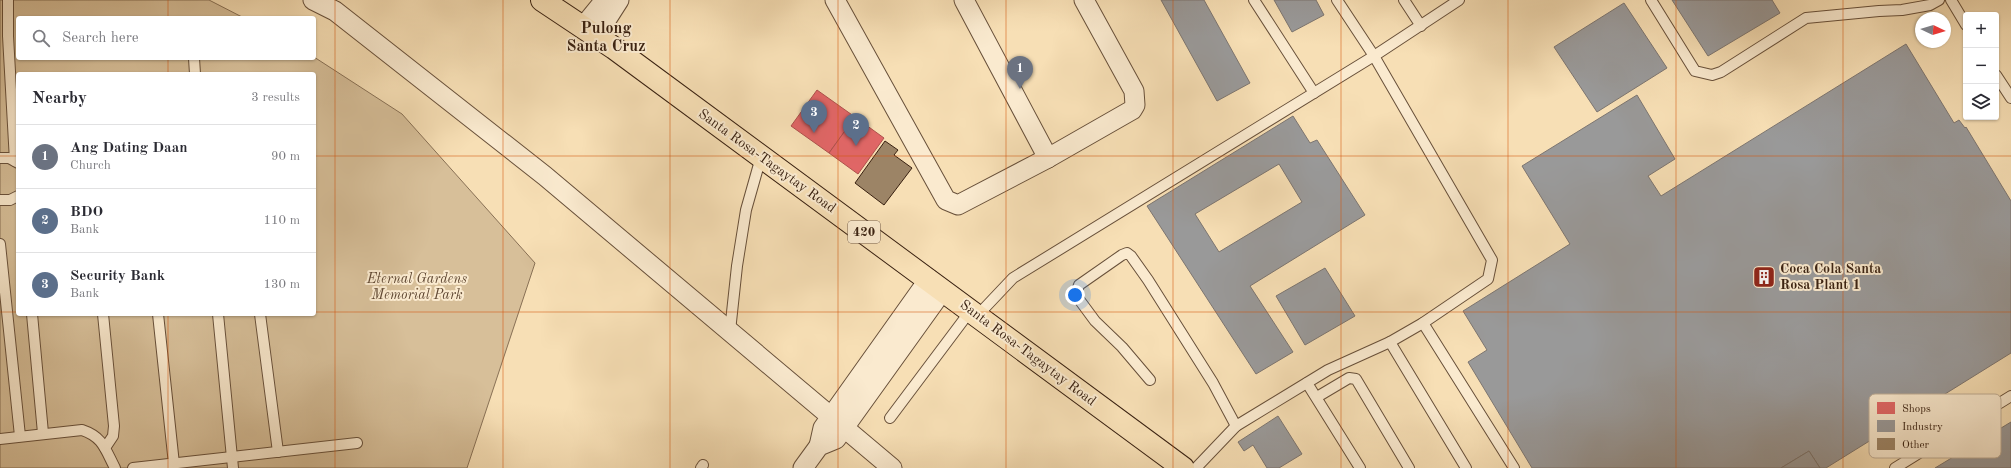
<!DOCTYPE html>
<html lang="en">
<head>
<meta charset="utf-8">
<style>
  body { margin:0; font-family:"Old Standard TT",serif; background:#f2f2f3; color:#2b2b33 }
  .controls { position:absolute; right:12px; top:12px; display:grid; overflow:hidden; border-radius:4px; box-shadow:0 1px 3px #0004 }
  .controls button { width:36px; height:36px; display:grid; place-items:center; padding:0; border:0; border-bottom:1px solid #e1e1e2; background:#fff; color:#2b2b33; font:20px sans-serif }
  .compass { position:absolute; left:1915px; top:12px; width:36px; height:36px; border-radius:50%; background:#fff; box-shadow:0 1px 3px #0004; rotate:94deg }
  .you { position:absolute; left:1075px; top:295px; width:14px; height:14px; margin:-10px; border:3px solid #fff; border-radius:50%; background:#1a73e8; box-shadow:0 0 0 6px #1a73e833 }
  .badge { display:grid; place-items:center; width:26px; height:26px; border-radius:50%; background:#ea580c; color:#fff; font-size:13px; font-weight:700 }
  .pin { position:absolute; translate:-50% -33px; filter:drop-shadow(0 1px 2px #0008) }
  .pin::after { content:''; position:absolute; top:21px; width:14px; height:12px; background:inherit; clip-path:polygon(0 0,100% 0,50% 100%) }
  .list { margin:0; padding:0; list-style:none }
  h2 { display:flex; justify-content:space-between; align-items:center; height:52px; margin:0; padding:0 16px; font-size:17px }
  h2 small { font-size:13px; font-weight:400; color:#7c7c81 }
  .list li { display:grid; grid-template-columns:26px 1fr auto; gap:12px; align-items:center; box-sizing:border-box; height:64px; padding:0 16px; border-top:1px solid #e1e1e2 }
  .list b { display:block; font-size:15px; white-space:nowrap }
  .list p { margin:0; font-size:13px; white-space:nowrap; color:#7c7c81 }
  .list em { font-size:13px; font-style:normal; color:#7c7c81 }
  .icon { flex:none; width:22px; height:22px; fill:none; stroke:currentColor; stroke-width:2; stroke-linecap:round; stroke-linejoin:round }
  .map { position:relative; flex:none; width:2011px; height:468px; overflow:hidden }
  .search { position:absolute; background:#fff; box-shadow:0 1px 3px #0004; left:16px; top:16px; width:300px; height:44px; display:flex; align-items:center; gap:10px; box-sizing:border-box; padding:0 14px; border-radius:4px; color:#7c7c81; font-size:15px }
  .panel { position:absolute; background:#fff; box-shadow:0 1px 3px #0004; left:16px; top:72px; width:300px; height:244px; border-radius:4px }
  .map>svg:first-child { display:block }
  .green { fill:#d7bf99; stroke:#887055; fill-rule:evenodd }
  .shops { fill:#e06666; stroke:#ae514c }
  .industry { fill:#999; stroke:#7c7570; fill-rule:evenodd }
  .building { fill:#9c8466; stroke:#392111 }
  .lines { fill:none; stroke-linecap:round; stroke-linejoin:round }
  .lane-casing { stroke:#68503a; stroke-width:12 }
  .street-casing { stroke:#68503a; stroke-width:21 }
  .primary-casing { stroke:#392111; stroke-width:24 }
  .lane { stroke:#faeacf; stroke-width:10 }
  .street { stroke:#faeacf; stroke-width:19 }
  .primary { stroke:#f7dfb5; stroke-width:22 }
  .grid { fill:none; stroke:#d6530c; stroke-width:1; stroke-opacity:0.55 }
  .labels { text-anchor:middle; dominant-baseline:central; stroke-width:4; stroke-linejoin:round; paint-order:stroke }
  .shield { fill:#faeacf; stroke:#735d4a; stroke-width:1 }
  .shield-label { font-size:13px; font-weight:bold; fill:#392111 }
  .street-label { font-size:14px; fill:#392111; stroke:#faeacf }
  .poi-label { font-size:14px; font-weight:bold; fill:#392111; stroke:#faeacf; text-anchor:start }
  .park-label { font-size:14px; font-style:italic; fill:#604833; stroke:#faeacf }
  .quarter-label { font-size:16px; font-weight:bold; fill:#392111; stroke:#faeacf }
  .key { fill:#faeacf; stroke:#c0ae96; stroke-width:1 }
  .key-label { font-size:11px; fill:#392111 }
</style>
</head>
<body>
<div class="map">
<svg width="2011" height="468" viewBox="0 0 2011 468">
  <rect width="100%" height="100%" fill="#f7dfb5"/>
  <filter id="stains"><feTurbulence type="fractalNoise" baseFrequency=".005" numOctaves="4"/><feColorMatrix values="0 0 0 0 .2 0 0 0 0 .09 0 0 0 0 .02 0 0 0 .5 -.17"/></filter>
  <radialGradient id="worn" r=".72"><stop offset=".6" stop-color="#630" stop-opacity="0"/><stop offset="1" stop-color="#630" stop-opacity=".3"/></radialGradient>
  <path class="green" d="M0,0H209L244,18H18V58L314,57L402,114L535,263L467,468H0ZM18,74H314V314H18Z"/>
  <g class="shops">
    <path d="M817,90L855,117L829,153L791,126Z"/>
    <path d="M855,117L884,138L858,174L829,153Z"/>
  </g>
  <g class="industry">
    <path d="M1161,0H1204L1250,83L1217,101Z"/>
    <path d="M1274,0H1316L1324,15L1292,32Z"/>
    <path d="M1672,0H1772L1780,13L1708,56Z"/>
    <path d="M1624,3L1667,68L1597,112L1554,47Z"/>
    <path d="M1906,44L1954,123L1959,120L1965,128L1966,127L2011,201V353L1826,468H1820L1809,451L1781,468H1532L1468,362L1487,350L1463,311L1570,244L1522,166L1637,95L1675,159L1648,176L1661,196Z"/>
    <path d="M1293,116L1310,143L1317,140L1365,215L1250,286L1293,352L1256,374L1147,206ZM1279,164L1302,202L1219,252L1195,214Z"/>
    <path d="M1325,268L1355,316L1305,345L1276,296Z"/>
    <path d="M1278,416L1302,454L1279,468H1267L1253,445L1244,451L1238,442Z"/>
    <path d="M2011,422V468H1935Z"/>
    <path d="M1809,451L1820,468H1781Z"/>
  </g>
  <path class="building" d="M885,141L898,150L894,155L912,168L884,205L855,183Z"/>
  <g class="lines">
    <g class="lane-casing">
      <g id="lane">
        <path d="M8,0V36L15,161"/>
        <path d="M1254,0L1314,93"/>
        <path d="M1404,0L1421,26"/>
        <path d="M1651,0L1695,71L1712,75L1721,72L1806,18L1879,11L1902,10L1930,5L1939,0"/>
        <path d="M1951,0L1966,25"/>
        <path d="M194,58L195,74"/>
        <path d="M1996,75L2011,98"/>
        <path d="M0,158H9L18,163"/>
        <path d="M0,200H10L18,196"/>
        <path d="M0,244L20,436"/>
        <path d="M32,314L43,433"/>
        <path d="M103,314L114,426L113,436L105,448"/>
        <path d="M158,314L174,464"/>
        <path d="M218,314L233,468"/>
        <path d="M260,314L278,452"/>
        <path d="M978,315L1013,278L1374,56L1459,0"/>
        <path d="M1423,323L1514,468"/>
        <path d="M730,331L737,266L746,210L761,157"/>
        <path d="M1390,342L1466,468"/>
        <path d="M1150,380L1122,347L1095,321L1078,298L1077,291L1079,285L1122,255L1127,253L1131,256L1148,280L1213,383L1236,426"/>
        <path d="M1307,383L1360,468"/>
        <path d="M1317,397L1349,378L1356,379L1409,468"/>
        <path d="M890,418L971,310"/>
        <path d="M0,439L82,430C103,437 105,449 115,468"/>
        <path d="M133,468L357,443"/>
        <path d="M701,468L703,465"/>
        <path d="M1196,468L1236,426L1328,370L1390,342L1423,323L1488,279L1492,260L1374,56L1337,0"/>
        <path d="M1895,468L2011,396"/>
      </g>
    </g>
    <g class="street-casing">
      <g id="street">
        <path d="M313,0L335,11L545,176L892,468"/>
        <path d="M835,0L946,200L958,205L1048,158L1132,110L1135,105L1134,91L1084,0"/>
        <path d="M964,0L1048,158"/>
        <path d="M583,27L605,0"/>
        <path d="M596,36L619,0"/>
        <path d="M819,446L823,428L929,279"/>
        <path d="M803,468L819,446L836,439L943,290"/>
      </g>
    </g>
    <g class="primary-casing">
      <path id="primary" d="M542,0L614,48L1183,468"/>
    </g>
    <use href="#lane" class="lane"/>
    <use href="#street" class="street"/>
    <use href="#primary" class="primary"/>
  </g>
  <path class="grid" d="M168,0V18M335,0V468M503,0V468M670,0V468M838,0V468M1006,0V468M1173,0V468M1341,0V468M1508,0V468M1676,0V468M1843,0V468M168,58V74M0,156H18M314,156H2011M0,312H18M314,312H2011M168,314V468"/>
  <defs>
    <g id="building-square" transform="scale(1.15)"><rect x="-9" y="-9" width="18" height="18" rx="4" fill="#8f2418" stroke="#faeacf"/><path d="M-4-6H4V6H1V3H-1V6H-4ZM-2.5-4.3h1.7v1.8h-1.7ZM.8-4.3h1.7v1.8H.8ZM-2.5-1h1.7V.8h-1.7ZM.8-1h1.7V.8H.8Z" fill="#fff"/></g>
  </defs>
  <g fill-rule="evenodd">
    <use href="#building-square" x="1764" y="277"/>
  </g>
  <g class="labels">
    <rect class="shield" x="848" y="221" width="32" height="22" rx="3"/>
    <g class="shield-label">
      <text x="864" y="232">420</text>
    </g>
    <g class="street-label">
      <text transform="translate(767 161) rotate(36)">Santa Rosa-Tagaytay Road</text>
      <text transform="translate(1028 353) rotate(37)">Santa Rosa-Tagaytay Road</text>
    </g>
    <g class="poi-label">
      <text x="1780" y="269">Coca Cola Santa<tspan x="1780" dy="16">Rosa Plant 1</tspan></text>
    </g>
    <g class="park-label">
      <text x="417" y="279">Eternal Gardens<tspan x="417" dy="16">Memorial Park</tspan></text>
    </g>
    <g class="quarter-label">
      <text x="606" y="29">Pulong<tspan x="606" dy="18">Santa Cruz</tspan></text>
    </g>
  </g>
  <rect x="1869" y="394" width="132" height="64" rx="6" class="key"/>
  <rect x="1877" y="402" width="18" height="12" fill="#e06666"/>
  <rect x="1877" y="420" width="18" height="12" fill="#999"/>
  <rect x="1877" y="438" width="18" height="12" fill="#9c8466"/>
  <g class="key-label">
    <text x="1902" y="412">Shops</text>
    <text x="1902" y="430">Industry</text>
    <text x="1902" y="448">Other</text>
  </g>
  <rect width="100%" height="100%" filter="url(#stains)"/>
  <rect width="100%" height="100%" fill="url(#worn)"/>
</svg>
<div class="controls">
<button>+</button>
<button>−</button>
<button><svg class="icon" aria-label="layers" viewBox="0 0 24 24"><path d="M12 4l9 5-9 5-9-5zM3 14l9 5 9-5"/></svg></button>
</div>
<svg class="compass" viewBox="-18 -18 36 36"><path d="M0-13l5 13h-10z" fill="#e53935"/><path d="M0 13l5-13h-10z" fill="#7c7c81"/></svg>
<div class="you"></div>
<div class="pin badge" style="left:1020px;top:89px;background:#6b7280">1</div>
<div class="pin badge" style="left:856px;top:146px;background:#5c6f8a">2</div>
<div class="pin badge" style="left:814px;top:133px;background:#5c6f8a">3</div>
<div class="search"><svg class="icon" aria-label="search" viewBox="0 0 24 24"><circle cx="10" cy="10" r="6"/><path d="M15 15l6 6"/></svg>Search here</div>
<section class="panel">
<h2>Nearby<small>3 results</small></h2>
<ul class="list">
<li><span class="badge" style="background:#6b7280">1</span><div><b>Ang Dating Daan</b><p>Church</p></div><em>90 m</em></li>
<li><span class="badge" style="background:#5c6f8a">2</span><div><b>BDO</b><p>Bank</p></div><em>110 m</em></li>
<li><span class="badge" style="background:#5c6f8a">3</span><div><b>Security Bank</b><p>Bank</p></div><em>130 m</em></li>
</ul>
</section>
</div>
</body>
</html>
